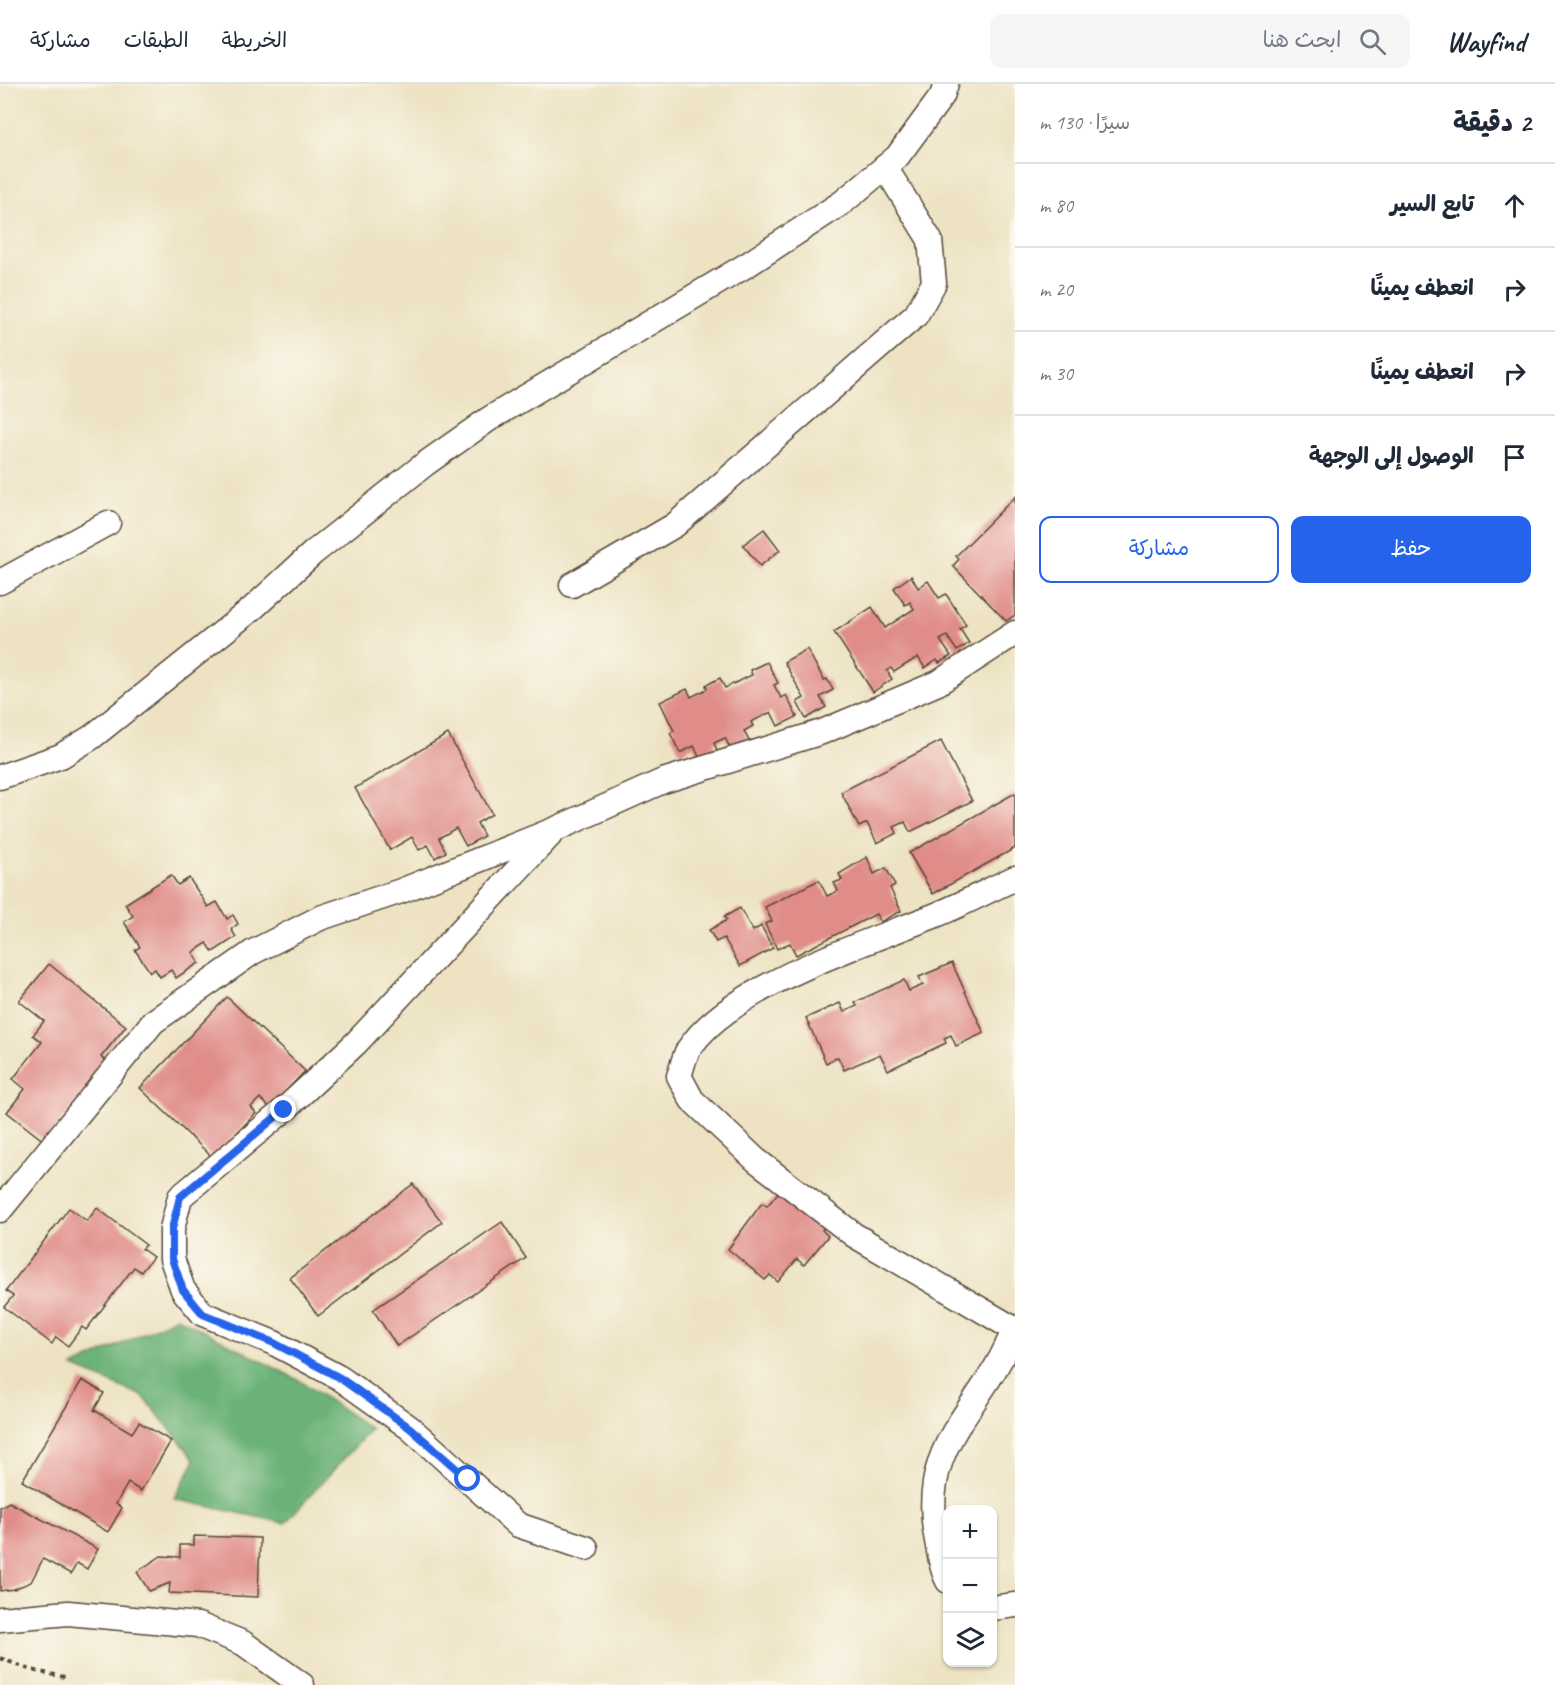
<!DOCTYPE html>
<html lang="ar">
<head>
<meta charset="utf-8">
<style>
  body { margin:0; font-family:Caveat,"Playpen Sans Arabic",sans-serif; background:#f6f6f7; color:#1f2937; direction:rtl }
  .controls { position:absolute; right:18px; bottom:18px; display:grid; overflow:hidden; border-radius:12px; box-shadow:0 2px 4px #0004 }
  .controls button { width:54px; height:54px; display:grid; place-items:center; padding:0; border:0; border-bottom:2px solid #e0e1e3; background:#fff; color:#1f2937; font:30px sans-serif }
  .stop { position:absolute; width:18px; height:18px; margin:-14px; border:4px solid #2563eb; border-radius:50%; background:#fff }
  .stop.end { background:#2563eb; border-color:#fff; box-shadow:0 2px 6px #0008 }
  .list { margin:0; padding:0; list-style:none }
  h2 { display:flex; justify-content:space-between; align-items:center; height:78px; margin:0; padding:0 24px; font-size:26px }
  h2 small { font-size:20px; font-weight:400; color:#747a83 }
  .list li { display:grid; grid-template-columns:39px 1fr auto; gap:18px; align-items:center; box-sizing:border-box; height:84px; padding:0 24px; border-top:2px solid #e0e1e3 }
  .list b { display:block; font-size:22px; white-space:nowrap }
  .list em { font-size:20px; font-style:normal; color:#747a83 }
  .actions { display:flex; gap:12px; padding:18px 24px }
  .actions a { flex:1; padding:14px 0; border:2px solid #2563eb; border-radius:12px; text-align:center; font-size:21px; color:#2563eb }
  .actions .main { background:#2563eb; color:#fff }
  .icon { flex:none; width:33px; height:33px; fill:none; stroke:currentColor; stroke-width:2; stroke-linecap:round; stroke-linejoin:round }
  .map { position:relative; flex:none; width:1015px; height:1601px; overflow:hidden; direction:ltr }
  header { display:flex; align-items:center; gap:36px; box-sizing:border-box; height:84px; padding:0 30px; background:#fff; border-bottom:2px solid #e0e1e3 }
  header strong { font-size:28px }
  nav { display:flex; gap:33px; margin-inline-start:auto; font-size:21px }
  .search { width:420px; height:54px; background:#f6f6f7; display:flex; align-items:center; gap:15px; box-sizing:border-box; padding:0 21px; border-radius:12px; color:#747a83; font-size:22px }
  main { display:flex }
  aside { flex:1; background:#fff }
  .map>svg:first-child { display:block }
  .forest { fill:#6cb278; stroke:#546e4b; stroke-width:1.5 }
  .building { fill:#e08c89 }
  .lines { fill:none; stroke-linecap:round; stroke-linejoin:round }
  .minor-casing { stroke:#564637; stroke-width:27 }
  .path { stroke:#564637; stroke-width:4; stroke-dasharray:4.5 4.5; stroke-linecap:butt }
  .minor { stroke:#fff; stroke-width:24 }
  .route { stroke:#2563eb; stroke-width:8 }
</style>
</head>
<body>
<header>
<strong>Wayfind</strong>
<div class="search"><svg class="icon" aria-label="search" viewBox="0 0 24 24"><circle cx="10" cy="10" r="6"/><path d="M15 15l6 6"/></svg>ابحث هنا</div>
<nav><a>الخريطة</a><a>الطبقات</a><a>مشاركة</a></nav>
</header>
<main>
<aside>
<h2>2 دقيقة<small>سيرًا · 130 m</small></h2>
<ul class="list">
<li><svg class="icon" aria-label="ahead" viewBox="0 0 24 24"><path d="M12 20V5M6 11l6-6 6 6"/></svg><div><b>تابع السير</b></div><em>80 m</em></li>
<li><svg class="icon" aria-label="right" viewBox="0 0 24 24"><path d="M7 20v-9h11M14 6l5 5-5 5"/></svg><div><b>انعطف يمينًا</b></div><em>20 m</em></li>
<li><svg class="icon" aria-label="right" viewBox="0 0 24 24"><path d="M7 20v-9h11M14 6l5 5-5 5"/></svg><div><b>انعطف يمينًا</b></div><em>30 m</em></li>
<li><svg class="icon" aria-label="arrive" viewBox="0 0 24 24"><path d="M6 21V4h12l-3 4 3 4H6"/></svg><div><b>الوصول إلى الوجهة</b></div></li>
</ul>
<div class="actions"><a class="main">حفظ</a><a>مشاركة</a></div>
</aside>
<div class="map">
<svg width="1015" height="1601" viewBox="0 0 1015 1601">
  <rect width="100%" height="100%" fill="#fbf7ec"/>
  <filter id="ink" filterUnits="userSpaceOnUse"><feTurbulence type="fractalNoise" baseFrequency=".0167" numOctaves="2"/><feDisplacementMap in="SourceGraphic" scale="12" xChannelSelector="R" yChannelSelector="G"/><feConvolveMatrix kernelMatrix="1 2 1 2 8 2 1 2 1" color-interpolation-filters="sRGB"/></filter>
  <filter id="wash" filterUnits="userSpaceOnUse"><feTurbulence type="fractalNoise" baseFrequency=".008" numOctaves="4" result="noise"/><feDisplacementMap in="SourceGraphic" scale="24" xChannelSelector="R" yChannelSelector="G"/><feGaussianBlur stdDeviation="1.35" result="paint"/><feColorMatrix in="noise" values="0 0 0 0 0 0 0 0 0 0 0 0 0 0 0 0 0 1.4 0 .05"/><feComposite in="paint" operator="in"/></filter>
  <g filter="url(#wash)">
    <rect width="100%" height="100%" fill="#ede3c3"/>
    <path class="forest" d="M177,1233L300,1297L371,1345L285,1439L174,1415L195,1376L143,1312L73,1283Z"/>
    <g id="blocks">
      <g class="building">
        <path d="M1015,413V531L1006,537L953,482L959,475L956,472Z"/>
        <path d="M764,445L780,466L760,482L743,461Z"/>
        <path d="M911,492L918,504L928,497L939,514L946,510L966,541L960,545L969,559L957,567L947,552L940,556L951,572L939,579L937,576L925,584L918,573L894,588L891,584L887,587L892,595L873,608L834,548L872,523L885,544L914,525L910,518L905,521L894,504Z"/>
        <path d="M807,565L824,596L827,595L833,606L820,613L826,623L806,635L797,618L804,614L784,578Z"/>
        <path d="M767,578L778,599L774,601L781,614L786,611L797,633L778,642L771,628L751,638L753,642L744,647L750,659L732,668L725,654L714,659L718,669L701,677L694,662L680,669L670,649L674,647L660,618L687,605L691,613L707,605L706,601L720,594L725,604L752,591L750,586Z"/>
        <path d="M448,650L492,730L477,739L484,752L466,762L456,744L439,754L446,768L435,774L428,761L419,766L412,753L390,766L355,704Z"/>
        <path d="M941,657L972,717L910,748L905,738L894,743L897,749L877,759L867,739L859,743L841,708Z"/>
        <path d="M1015,709V764L933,810L909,769Z"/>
        <path d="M867,773L874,790L886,784L895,801L890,804L901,827L880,838L876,830L796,871L790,859L777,865L765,840L772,837L765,823L819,796L827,812L838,807L834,799L842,796L839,790Z"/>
        <path d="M171,791L178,801L189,794L208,823L217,818L227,835L233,831L238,840L231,845L236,853L213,868L207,859L193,868L199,879L176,894L171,886L160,893L155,885L150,888L135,866L140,863L124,838L133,832L125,820Z"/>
        <path d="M740,824L753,847L761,842L773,864L740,882L724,854L716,858L709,846L727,836L724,833Z"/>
        <path d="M952,879L984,949L956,962L951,951L944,954L946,959L888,986L880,970L844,986L838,973L826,979L806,934L840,919L844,928L857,922L855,918L904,896L909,907L923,901L919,893Z"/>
        <path d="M49,880L126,942L101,973L108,979L45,1058L7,1028L25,1005L13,995L42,958L33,951L44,937L19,917Z"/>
        <path d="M227,913L305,987L270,1024L260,1014L251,1023L256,1029L213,1074L140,1004Z"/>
        <path d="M413,1100L442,1138L318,1232L290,1194Z"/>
        <path d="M781,1105L825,1142L822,1146L828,1152L804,1181L797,1175L778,1198L770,1191L765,1196L728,1165L762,1119L767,1122Z"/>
        <path d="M69,1124L87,1137L97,1124L146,1161L142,1165L153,1173L141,1188L134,1183L86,1246L82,1243L68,1262L56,1253L52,1260L4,1223L13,1212L6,1207Z"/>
        <path d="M502,1138L526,1174L397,1262L373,1226Z"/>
        <path d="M82,1296L104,1309L94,1326L132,1349L139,1338L171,1357L141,1407L128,1399L116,1420L122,1424L108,1448L22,1397Z"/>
        <path d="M9,1418L98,1465L87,1485L77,1479L71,1490L43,1475L31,1498L14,1505L0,1507V1423Z"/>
        <path d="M194,1452L260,1454L258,1513L169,1509L170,1499L149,1507L137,1488L161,1472L180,1473V1461H194Z"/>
      </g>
    </g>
  </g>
  <g filter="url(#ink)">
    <use href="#blocks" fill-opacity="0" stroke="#564637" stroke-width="1.5"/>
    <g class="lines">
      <g class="minor-casing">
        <g id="minor">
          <path d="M0,498L108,439"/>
          <path d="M572,501L675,441L916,231L934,199L930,156L885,83"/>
          <path d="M0,693L61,672L92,653L253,524L313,469L425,380L489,335L750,179L843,118L897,73L942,12L946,0"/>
          <path d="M550,751L356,959L284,1026L180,1113L172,1145V1175L183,1206L203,1230L274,1259L340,1294L410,1344L518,1441L586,1464"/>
          <path d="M0,1126L153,938L253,868L320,834L401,807L556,745L663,697L822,648L938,599L1015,549"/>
          <path d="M948,1497C941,1485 940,1470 937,1457C916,1356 985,1326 1014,1245L854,1151L756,1076L692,1016L679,992C682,984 684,973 688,966C729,902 867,859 936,831C963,820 989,806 1015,794"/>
          <path d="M993,1524L1015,1521"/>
          <path d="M0,1535L68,1529L198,1541L243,1559L302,1601"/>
        </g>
      </g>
      <path class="path" d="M0,1574L31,1586L69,1594"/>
      <use href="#minor" class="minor"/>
    </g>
  </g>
  <g class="lines" filter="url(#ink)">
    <path class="route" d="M284,1026L180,1113L172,1145V1175L183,1206L203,1230L274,1259L340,1294L410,1344L468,1395"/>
  </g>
</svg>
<div class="controls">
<button>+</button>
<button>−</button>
<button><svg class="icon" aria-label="layers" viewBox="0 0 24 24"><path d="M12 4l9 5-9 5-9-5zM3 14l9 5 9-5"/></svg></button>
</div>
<div class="stop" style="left:468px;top:1395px"></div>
<div class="stop end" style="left:284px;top:1026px"></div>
</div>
</main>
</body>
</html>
